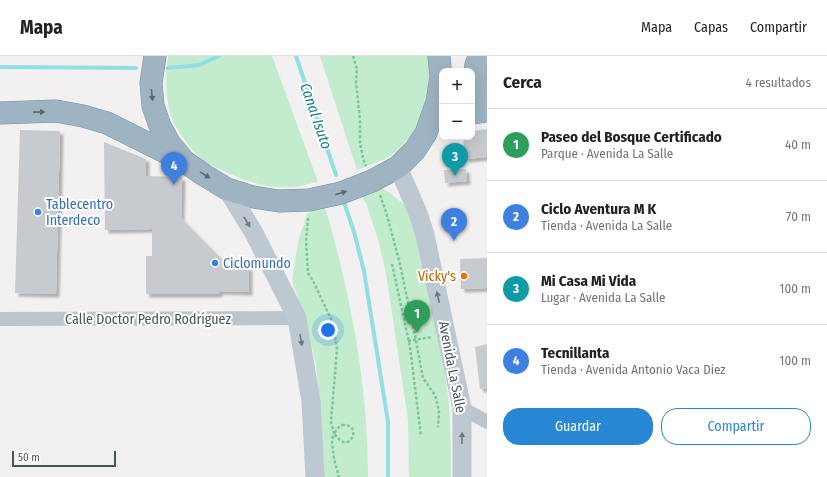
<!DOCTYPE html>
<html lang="es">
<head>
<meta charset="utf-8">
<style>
  body { margin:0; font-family:"Fira Sans Condensed",sans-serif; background:#f2f2f2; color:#202124 }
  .controls { position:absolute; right:12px; top:12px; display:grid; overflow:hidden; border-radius:8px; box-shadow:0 4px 16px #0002 }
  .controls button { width:36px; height:36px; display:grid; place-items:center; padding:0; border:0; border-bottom:1px solid #e0e0e0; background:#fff; color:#202124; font:20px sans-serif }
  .scale { position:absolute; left:12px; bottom:10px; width:104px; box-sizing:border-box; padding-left:4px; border:2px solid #49555b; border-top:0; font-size:11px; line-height:14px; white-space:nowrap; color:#49555b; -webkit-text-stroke:3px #fff; paint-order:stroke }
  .you { position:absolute; left:328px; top:274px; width:14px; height:14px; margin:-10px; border:3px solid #fff; border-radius:50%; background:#1a73e8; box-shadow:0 0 0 6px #1a73e833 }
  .badge { display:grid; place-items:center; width:26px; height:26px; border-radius:50%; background:#2887d4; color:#fff; font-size:13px; font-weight:700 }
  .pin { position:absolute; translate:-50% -33px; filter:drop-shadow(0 1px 2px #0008) }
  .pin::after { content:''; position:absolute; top:21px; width:14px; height:12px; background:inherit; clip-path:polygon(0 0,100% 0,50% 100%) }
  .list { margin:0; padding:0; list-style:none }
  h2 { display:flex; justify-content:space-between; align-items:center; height:52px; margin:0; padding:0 16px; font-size:17px }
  h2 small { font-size:13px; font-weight:400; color:#757577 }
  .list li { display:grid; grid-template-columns:26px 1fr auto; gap:12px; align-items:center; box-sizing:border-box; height:72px; padding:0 16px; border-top:1px solid #e0e0e0 }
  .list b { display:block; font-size:15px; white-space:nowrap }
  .list p { margin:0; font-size:13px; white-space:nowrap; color:#757577 }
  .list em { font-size:13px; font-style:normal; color:#757577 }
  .actions { display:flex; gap:8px; padding:12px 16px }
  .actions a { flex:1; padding:9px 0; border:1px solid #2887d4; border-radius:16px; text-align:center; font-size:14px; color:#2887d4 }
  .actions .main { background:#2887d4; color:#fff }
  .map { position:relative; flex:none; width:487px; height:421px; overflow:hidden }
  header { display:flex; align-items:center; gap:24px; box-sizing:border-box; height:56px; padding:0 20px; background:#fff; border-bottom:1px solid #e0e0e0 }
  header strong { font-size:19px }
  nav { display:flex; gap:22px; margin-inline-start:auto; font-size:14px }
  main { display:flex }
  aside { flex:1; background:#fff }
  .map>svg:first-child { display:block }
  .green { fill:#c2eccd }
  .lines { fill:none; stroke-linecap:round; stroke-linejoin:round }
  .stream { stroke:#92dee5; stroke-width:4 }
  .building { fill:#c7cbcf; filter:url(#shadow) }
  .trunk-casing { stroke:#7693a6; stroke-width:23 }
  .path { stroke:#7cc79a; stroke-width:2.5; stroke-dasharray:3 2; stroke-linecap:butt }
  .minor { stroke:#bcc5cb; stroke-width:14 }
  .secondary { stroke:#bdc8d0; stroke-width:19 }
  .trunk { stroke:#9eb4c3; stroke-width:22 }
  .oneway { fill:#5a6870 }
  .oneway2 { fill:#6c787e }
  .shop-dot { fill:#3f7fe0; stroke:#fff; stroke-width:1.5 }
  .food-dot { fill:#e8710a; stroke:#fff; stroke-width:1.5 }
  .labels { text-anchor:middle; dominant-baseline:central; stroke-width:4; stroke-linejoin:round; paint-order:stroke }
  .shop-label { font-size:14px; fill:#366cbe; stroke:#fff; text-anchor:start }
  .food-label { font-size:14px; fill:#c56008; stroke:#fff; text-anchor:end }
  .street-label { font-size:14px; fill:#49555b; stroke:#fff }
  .water-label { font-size:15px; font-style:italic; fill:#17808b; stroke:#fff }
</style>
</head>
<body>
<header>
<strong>Mapa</strong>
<nav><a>Mapa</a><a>Capas</a><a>Compartir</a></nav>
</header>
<main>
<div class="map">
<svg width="487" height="421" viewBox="0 0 487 421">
  <defs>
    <filter id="shadow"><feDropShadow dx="3.5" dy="3.5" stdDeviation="1" flood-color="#0004"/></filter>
  </defs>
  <rect width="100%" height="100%" fill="#f2f0f0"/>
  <g class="green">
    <path d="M168,0H272L318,126C310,127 302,130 294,131C270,133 247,126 226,116C219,113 210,109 204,105C197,100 192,94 187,87C183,82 179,75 175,69C165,48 165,23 168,0Z"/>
    <path d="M320,0H429L431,35L418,67L409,82L398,94L385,103L357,114Z"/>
    <path d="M380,131C391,137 401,145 410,155L439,273L449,348L451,394V421H409L408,364L386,217L378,183L366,147L359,137Z"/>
    <path d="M325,151C351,239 368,329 368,421H323L321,358L316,308L306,266L292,225L298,186L307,158L316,152Z"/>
  </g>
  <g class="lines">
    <g class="stream">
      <path d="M296,0L336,119"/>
      <path d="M0,11L136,12"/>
      <path d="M168,12L199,9L219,0"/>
      <path d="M344,146L354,176L364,215L388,366V421"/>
    </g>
  </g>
  <g class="building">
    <path d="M487,73V101L465,103L463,81H472V75Z"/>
    <path d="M20,74L60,75L56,238L15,237Z"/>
    <path d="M104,86L146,103V120L182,121L181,162L229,211H249V236L220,235L218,238H146V200H152V173L105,174Z"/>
    <path d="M466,113L467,125L445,127L444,114Z"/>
    <path d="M487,202V232L461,233L460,203Z"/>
    <path d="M487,288V332L480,333L475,291Z"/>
  </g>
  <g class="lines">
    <g class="trunk-casing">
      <g id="trunk">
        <path d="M155,0L151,27L153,50L160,70L170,88L184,105L204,119L227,133L253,141L279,145L309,144L341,137L372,125L398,111L415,94L426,77L437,46L441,21L439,0"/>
        <path d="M480,0C471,14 475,33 487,45"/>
        <path d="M0,57L56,55L83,60L107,67L179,103"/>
        <path d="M472,57L487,55"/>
      </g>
    </g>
    <g class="path">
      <path d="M353,0L357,13L356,25L360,65V87L363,102L366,110"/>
      <path d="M380,139L386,156L399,204L414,274L423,322L435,339L439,355L438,371"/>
      <path d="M308,162L306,185L308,217L313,225L333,267L337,293L331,366L334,377L332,385L334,403L339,421"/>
      <path d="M392,208L410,291L421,380"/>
      <path d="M408,285L432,281"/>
      <path d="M342,369C361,367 353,392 341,385C338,383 336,380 334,377L339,371Z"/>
    </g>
    <g class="minor">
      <path d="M0,263L297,262"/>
      <path d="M462,352L487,366"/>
    </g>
    <g class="secondary">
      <path d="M398,111L418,157L425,179L462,352V421"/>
      <path d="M227,133L254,177L297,262L311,345L315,421"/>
    </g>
    <use href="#trunk" class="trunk"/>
  </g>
  <defs><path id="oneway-solid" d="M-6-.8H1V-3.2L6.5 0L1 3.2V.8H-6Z"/></defs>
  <g class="oneway">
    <use href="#oneway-solid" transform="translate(152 39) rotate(84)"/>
    <use href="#oneway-solid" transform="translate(39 56) rotate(-1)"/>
    <use href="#oneway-solid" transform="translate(205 119) rotate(32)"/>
    <use href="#oneway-solid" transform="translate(341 137) rotate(-17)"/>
  </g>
  <g class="oneway2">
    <use href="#oneway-solid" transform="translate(247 166) rotate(59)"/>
    <use href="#oneway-solid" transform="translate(438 241) rotate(-102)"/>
    <use href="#oneway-solid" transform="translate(301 284) rotate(80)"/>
    <use href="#oneway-solid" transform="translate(462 382) rotate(-89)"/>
  </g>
  <g class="shop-dot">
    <circle cx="38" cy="156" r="4"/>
    <circle cx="215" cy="207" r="4"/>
  </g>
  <circle class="food-dot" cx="464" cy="220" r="4"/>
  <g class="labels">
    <g class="shop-label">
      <text x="46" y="148">Tablecentro<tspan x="46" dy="16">Interdeco</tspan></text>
      <text x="223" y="207">Ciclomundo</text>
    </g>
    <g class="food-label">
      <text x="456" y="220">Vicky's</text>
    </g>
    <g class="street-label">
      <text x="148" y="263">Calle Doctor Pedro Rodríguez</text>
      <text transform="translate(452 311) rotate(79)">Avenida La Salle</text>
    </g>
    <g class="water-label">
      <text transform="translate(316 60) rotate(71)">Canal Isuto</text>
    </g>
  </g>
</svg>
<div class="controls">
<button>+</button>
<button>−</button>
</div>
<div class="scale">50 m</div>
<div class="you"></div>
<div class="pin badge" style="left:417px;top:277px;background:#2e9e5b">1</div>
<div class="pin badge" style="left:454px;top:185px;background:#3f7fe0">2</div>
<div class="pin badge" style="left:455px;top:120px;background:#0f9aa8">3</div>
<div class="pin badge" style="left:174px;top:129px;background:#3f7fe0">4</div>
</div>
<aside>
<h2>Cerca<small>4 resultados</small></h2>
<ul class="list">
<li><span class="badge" style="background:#2e9e5b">1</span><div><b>Paseo del Bosque Certificado</b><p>Parque · Avenida La Salle</p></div><em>40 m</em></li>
<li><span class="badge" style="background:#3f7fe0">2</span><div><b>Ciclo Aventura M K</b><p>Tienda · Avenida La Salle</p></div><em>70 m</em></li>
<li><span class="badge" style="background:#0f9aa8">3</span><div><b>Mi Casa Mi Vida</b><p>Lugar · Avenida La Salle</p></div><em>100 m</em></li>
<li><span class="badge" style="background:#3f7fe0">4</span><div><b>Tecnillanta</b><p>Tienda · Avenida Antonio Vaca Diez</p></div><em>100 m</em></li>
</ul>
<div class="actions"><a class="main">Guardar</a><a>Compartir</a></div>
</aside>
</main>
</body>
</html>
